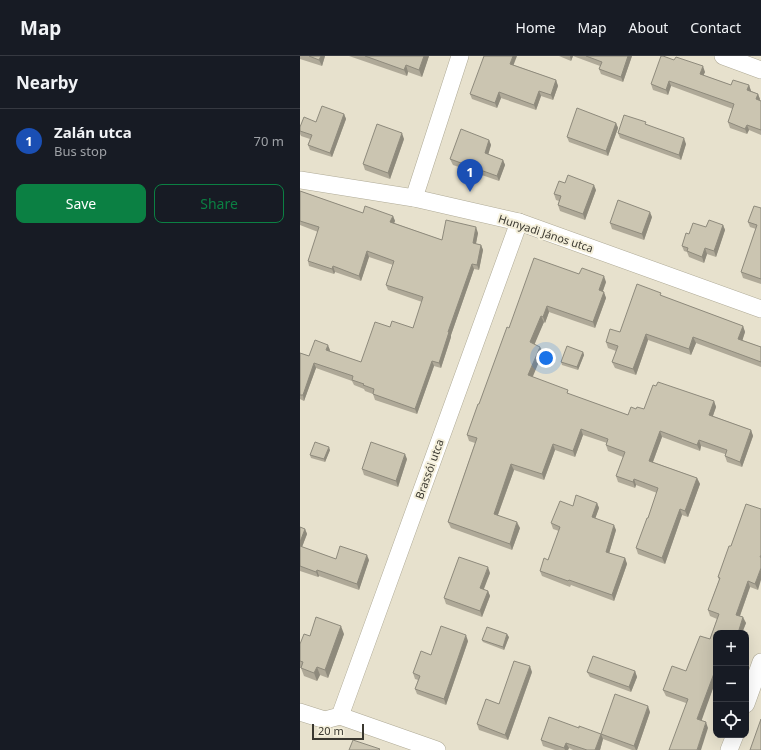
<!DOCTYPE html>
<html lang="en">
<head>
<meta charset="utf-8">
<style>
  body { margin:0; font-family:"Noto Sans",sans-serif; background:#20242c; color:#f1f3f6 }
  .controls { position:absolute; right:12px; bottom:12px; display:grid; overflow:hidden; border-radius:8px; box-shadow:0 4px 16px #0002 }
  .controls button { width:36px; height:36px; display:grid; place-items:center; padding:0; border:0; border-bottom:1px solid #363941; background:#171b24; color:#f1f3f6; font:20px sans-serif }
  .scale { position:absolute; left:12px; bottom:10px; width:52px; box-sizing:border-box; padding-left:4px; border:2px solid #39372f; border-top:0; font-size:11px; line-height:14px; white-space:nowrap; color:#39372f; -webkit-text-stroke:3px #f4efda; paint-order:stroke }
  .you { position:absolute; left:246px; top:302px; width:14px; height:14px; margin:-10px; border:3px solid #fff; border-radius:50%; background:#1a73e8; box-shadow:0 0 0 6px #1a73e833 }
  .badge { display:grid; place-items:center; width:26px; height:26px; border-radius:50%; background:#0b8043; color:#fff; font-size:13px; font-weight:700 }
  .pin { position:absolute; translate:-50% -33px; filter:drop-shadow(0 1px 2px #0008) }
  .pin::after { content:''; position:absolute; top:21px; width:14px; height:12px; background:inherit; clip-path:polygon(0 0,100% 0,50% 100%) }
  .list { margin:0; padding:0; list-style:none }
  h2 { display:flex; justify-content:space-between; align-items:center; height:52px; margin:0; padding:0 16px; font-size:17px }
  h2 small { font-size:13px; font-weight:400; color:#9ea1a6 }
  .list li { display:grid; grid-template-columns:26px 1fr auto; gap:12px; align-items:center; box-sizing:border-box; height:64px; padding:0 16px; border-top:1px solid #363941 }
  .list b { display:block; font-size:15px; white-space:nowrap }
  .list p { margin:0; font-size:13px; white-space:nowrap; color:#9ea1a6 }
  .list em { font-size:13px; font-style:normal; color:#9ea1a6 }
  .actions { display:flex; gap:8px; padding:12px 16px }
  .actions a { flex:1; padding:9px 0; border:1px solid #0b8043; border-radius:8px; text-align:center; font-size:14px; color:#0b8043 }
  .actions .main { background:#0b8043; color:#fff }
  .icon { flex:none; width:22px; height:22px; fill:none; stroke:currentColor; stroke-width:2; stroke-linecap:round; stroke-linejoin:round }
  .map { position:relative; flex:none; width:461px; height:694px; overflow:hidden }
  header { display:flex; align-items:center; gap:24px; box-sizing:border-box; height:56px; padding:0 20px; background:#171b24; border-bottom:1px solid #363941 }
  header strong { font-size:19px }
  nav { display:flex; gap:22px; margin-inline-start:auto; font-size:14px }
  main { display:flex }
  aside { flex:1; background:#171b24 }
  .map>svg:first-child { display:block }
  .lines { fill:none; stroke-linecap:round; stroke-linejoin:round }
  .minor-casing { stroke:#afaa96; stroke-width:18 }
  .minor { stroke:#fff; stroke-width:17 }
  .wall { fill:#afa998 }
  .shaded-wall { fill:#8e8a7c }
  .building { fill:#cbc5b1; stroke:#8e8a7c }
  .labels { text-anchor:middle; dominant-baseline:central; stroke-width:4; stroke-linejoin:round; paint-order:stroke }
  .street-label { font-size:11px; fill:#39372f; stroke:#f4efda }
</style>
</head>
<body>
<header>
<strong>Map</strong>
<nav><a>Home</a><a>Map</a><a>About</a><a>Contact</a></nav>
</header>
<main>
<aside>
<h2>Nearby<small></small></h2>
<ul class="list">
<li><span class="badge" style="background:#1a4fb4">1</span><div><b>Zalán utca</b><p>Bus stop</p></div><em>70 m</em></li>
</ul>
<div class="actions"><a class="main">Save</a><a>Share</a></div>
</aside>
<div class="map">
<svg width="461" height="694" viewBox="0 0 461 694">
  <rect width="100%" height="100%" fill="#e7e1cd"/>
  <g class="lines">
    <g class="minor-casing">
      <g id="minor">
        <path d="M423,0L461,14"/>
        <path d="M0,124L114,142L219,166L461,253"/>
        <path d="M114,142L160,0"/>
        <path d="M446,648L461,606"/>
        <path d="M0,656L25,664L40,660L137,694"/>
        <path d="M40,660L219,166"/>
        <path d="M429,694L435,679"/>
      </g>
    </g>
    <use href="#minor" class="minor"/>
  </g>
  <g class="wall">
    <path d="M0,0H25L22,10L0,3Z"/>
    <path d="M49,0H129L122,21L108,16L107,20Z"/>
    <path d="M259,0H332L323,26L301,18L299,13L300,10L273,0L271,5Z"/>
    <path d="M374,4L405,16L403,19L431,29H449L451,35L458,38L460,44L461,45V79L449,74L447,78L430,72L428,66L433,53L371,30L368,39L353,34L351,28Z"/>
    <path d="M214,9L256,24L258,30L253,44L241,40L236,54L201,42L197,52L172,43L170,38Z"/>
    <path d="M44,58L46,63L32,101L10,94L8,89L10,83L1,80L0,78V71L16,66Z"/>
    <path d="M316,67L318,72L308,100L269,86L267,81Z"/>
    <path d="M347,69L386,88L381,104L320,82L318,77Z"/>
    <path d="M104,83L90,123L65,114L63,108Z"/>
    <path d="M189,84L191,89L188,98L203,104L205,109L199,125L153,109L150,103Z"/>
    <path d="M265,127L296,134L285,164L260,155L258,149L259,145L256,144L254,138Z"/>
    <path d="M0,135L63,157L93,160L95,165L94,167L142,184L178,177L176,188L181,189L183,194L179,214L174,213L151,279V281L141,312L134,310L117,358L75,344L73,338L65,335L64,333L54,329L52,325L16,312L4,345L0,343V297L9,300L30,294L29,295L61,306L90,271L113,272L122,246L88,234L86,229L93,209L69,201L61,225L35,216L34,218L9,210L8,205L18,176L0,169Z"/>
    <path d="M461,152V228L443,222L441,216L456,173L450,171L448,166Z"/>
    <path d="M352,161L344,184L312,173L310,167Z"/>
    <path d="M423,169L425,174L416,201L407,198L404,207L389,201L387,196L384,195L382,190L389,178L406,171Z"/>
    <path d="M279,218L306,226L303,235L306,242L295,272L249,256L245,267L244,266L234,288L243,296L232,321L269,338L328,359L336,353H344L414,345L416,351L413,360L451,374L453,380L442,411L427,406L425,400V398L401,390L400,395L362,381L353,406L397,422L400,428L388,461L382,459L365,508L338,498L336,492L348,462L357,437L336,429L335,432L318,426L316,420L323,401L308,395L306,389L307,387L283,379L275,401L255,394L244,424L214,414L198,459L220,472L212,494L151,472L148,466L175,387L169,385L167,379L209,272Z"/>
    <path d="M362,240L443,270L445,276L442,284L461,291V311L396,287L391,299L348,284L336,319L315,312L312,306L316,295L308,292L306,286L320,276Z"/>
    <path d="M283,296L284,299L278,314L262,309L261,306Z"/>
    <path d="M30,394L25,406L11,402L10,399Z"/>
    <path d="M107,403L98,431L64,419L62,413Z"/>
    <path d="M297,447L299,452L295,462L316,474L309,497L325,502L327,508L314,545L271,529L270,531L242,520L240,515L248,504L259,475L253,473L251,467L273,450Z"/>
    <path d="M446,448L458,534L450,531L440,560L446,567L442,577H416V624L401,664L408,672L386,647L366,640L363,634L386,615L410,583L417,563L410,560L408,554L419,524L418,521L431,490Z"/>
    <path d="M0,471L5,473L7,478L2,491L36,503L69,504L59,534L19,520L18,521L0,515Z"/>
    <path d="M190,517L183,533L188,535L190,540L182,561L146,548L144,542Z"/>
    <path d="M44,578L28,622L20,619L17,625L4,620L1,612H0V588L10,580Z"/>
    <path d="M209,581L204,594L183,586L182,584Z"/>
    <path d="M168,585L146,649L117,638L115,633L118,624L115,623L113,617L131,599Z"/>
    <path d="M335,615L337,621L331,636L290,621L287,616Z"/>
    <path d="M232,616L208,684L179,674L177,668Z"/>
    <path d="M350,656L337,694H332L303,683L300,694H273L269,692L268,694H255L243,690L241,684L279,672L301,678Z"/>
  </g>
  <g class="shaded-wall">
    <path d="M21,0H25L22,10L19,4Z"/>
    <path d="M124,0H129L122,21L119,14Z"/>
    <path d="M213,0H217L212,13L210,8Z"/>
    <path d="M270,0H273L271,5Z"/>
    <path d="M328,0H332L323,26L321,21Z"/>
    <path d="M106,9L108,16L107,20L104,14Z"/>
    <path d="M403,10L405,16L402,23L400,18Z"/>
    <path d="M256,24L258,30L253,44L251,39Z"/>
    <path d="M369,25L371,30L368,39L366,34Z"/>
    <path d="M449,29L451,35L449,40L447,34Z"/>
    <path d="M239,35L241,40L236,54L234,49Z"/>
    <path d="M199,36L201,42L197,52L195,47Z"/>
    <path d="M458,38L460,43L458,48L456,43Z"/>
    <path d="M44,58L46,63L32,101L30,97Z"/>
    <path d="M316,67L318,72L308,100L306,95Z"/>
    <path d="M447,69L449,74L447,78L445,73Z"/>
    <path d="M102,77L104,83L90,123L88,117Z"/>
    <path d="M384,82L386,88L381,104L379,99Z"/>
    <path d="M189,84L191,89L187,103L185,97Z"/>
    <path d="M203,104L205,109L199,125L197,120Z"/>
    <path d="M294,129L296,134L285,164L283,158Z"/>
    <path d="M350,156L352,161L344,184L342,178Z"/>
    <path d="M93,160L95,165L92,172L90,166Z"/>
    <path d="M423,169L425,174L416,201L414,195Z"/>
    <path d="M176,171L178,177L175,192L173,187Z"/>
    <path d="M181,189L183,194L179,214L177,209Z"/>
    <path d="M405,192L407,198L404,207L402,201Z"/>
    <path d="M67,195L69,201L61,225L59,220Z"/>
    <path d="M172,208L174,213L151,279V281L141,312L139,307L148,276Z"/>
    <path d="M33,210L35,216L34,218L32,213Z"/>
    <path d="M304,220L306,226L301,240L299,234Z"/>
    <path d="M304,236L306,242L295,272L293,266Z"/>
    <path d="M247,250L249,256L245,267L243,261Z"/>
    <path d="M241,260L244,266L233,292L230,286Z"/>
    <path d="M443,270L445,276L441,289L438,283Z"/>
    <path d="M346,278L348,284L336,319L333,313Z"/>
    <path d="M393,281L396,287L391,299L389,293Z"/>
    <path d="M28,289L30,294L28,299L26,294Z"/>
    <path d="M240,291L243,296L231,325L228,319Z"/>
    <path d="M283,296L284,299L278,314L277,311Z"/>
    <path d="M132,305L134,310L117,358L115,353Z"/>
    <path d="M14,307L16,312L4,345L3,339Z"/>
    <path d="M414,345L416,351L411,365L409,359Z"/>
    <path d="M281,373L283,379L275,401L273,395Z"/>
    <path d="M451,374L453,380L442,411L440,406Z"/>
    <path d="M360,375L362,381L351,411L349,405Z"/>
    <path d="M399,384L401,390L400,395L397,389Z"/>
    <path d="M253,388L255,394L244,424L242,418Z"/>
    <path d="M29,391L30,394L25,406L24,403Z"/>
    <path d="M105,398L107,403L98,431L96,425Z"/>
    <path d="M211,408L214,414L196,464L194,458Z"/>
    <path d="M397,422L400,428L388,461L385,455Z"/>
    <path d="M334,423L336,429L335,432L333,426Z"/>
    <path d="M297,447L299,452L294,466L292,461Z"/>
    <path d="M380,453L382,459L365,508L362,502Z"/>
    <path d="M217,466L220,472L212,494L210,488Z"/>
    <path d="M314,469L316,474L308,501L306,496Z"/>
    <path d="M5,473L7,478L0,496V486Z"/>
    <path d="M67,499L69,504L59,534L57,528Z"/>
    <path d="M325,502L327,508L314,545L312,539Z"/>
    <path d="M188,511L190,517L182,538L180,532Z"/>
    <path d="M461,512V524L458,534L455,528Z"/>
    <path d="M17,514L19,520L18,521L16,516Z"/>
    <path d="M448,525L450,531L438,565L436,559Z"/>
    <path d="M188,535L190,540L182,561L180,555Z"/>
    <path d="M443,561L446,567L442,577H438Z"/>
    <path d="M41,570L44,578L28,622L25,614Z"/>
    <path d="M207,578L209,581L204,594L203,591Z"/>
    <path d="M166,579L168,585L146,649L144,643Z"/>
    <path d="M230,610L232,616L208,684L205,679Z"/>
    <path d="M17,611L20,619L17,625L14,617Z"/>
    <path d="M416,612V624L400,669L397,663Z"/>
    <path d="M335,615L337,621L331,636L329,631Z"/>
    <path d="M348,650L350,656L337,694H336L334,690Z"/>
    <path d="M406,666L408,672L401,694H397Z"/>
    <path d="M301,678L303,683L300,694H295Z"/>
    <path d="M266,687L269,692L268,694H265L264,692Z"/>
  </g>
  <g class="building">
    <path d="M9,0H21L19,4Z"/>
    <path d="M65,0H124L119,14L106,9L104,14Z"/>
    <path d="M184,0H213L210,8L256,24L251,39L239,35L234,49L199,36L195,47L170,38Z"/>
    <path d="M286,0H328L321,21L299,13L302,6Z"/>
    <path d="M361,0H363L374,4L376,1L403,10L400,18L431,29L433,24L449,29L447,34L458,38L456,43L461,45V74L447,69L445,73L428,66L434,48L369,25L366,34L351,28Z"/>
    <path d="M22,50L44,58L30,97L8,89L12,79L0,75V71L4,61L16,66Z"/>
    <path d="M277,52L316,67L306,95L267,81Z"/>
    <path d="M324,59L346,66L345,68L384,82L379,99L318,77Z"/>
    <path d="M77,68L102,77L88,117L63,108Z"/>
    <path d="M161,73L189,84L185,97L203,104L197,120L150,103Z"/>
    <path d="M268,119L294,129L283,158L258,149L261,140L254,138L259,125L265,127Z"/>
    <path d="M0,135L63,157L65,150L93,160L90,166L142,184L146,164L176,171L173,187L181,189L177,209L172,208L148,276H149L139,307L132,305L115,353L73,338L74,333L63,329L64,328L52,324L53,320L14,307L3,339H0V297L9,300L15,284L28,289L26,294L61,306L75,266L90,271L92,265L113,272L123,241L86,229L94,205L67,195L59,220L33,210L32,213L8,205L19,171L0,165Z"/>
    <path d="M318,144L350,156L342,178L310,167Z"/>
    <path d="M454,150L461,152V223L441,216L457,169L448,166Z"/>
    <path d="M409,164L423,169L414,195L405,192L402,201L387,195L388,192L382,190L386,177L389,178L393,167L406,171Z"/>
    <path d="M234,202L279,218L282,212L304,220L299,234L304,236L293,266L247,250L243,261L241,260L230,286L240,291L228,319L268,334L267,337L328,359L331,351L336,353L337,351L344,353L353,329L356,330L358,326L414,345L409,359L451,374L440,406L425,400L427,394L399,384L397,389L360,375L349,405L397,422L385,455L380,453L362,502L336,492L347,462H348L358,432L334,423L333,426L316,420L325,396L306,389L308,383L281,373L273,395L253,388L242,418L211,408L194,458L217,466L210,488L148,466L177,382L167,379L178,348H179L207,271L209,272Z"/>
    <path d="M337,228L361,237L360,239L443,270L438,283L461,291V306L393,281L389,293L346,278L333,313L312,306L318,290L306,286L310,273L320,276Z"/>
    <path d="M267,290L283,296L277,311L261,306Z"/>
    <path d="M15,386L29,391L24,403L10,399Z"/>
    <path d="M71,386L105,398L96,425L62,413Z"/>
    <path d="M276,439L297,447L292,461L314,469L306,496L325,502L312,539L269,524L268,525L240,515L244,502L248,504L260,471L251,467L260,445L273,450Z"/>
    <path d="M446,448L461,453V499L460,501H461V512L455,528L448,525L436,559L443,561L438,577H416V612L397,663L406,666L397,694H369L388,643L363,634L372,610L386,615L400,580L410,583L419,558L408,554L420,522L418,521L429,490H431Z"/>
    <path d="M0,471L5,473L0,486Z"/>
    <path d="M0,490L36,503L40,490L67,499L57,528L17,514L16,516L0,510Z"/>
    <path d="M159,501L188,511L180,532L188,535L180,555L144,542Z"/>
    <path d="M16,561L41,570L25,614L17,611L14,617L1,612L3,606L0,605V588L4,578L10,580Z"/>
    <path d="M141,570L166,579L144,643L115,633L120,620L113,617L121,595L131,599Z"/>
    <path d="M187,571L207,578L203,591L182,584Z"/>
    <path d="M293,600L335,615L329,631L287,616Z"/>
    <path d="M214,605L230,610L205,679L177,668L186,643L199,648Z"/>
    <path d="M315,638L348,650L334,690L301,678Z"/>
    <path d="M249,661L279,672V670L301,678L295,694H287L266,687L264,692L241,684Z"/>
    <path d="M461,663V694H450Z"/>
    <path d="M53,684L80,693L79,694H49Z"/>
  </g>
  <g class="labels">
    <g class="street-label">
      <text transform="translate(246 177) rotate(18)">Hunyadi János utca</text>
      <text transform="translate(129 413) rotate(-70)">Brassói utca</text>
    </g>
  </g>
</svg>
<div class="controls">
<button>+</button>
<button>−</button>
<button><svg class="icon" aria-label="locate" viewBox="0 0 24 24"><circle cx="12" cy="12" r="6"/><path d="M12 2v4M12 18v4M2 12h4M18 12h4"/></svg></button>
</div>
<div class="scale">20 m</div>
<div class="you"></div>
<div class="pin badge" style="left:170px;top:136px;background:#1a4fb4">1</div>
</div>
</main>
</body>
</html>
